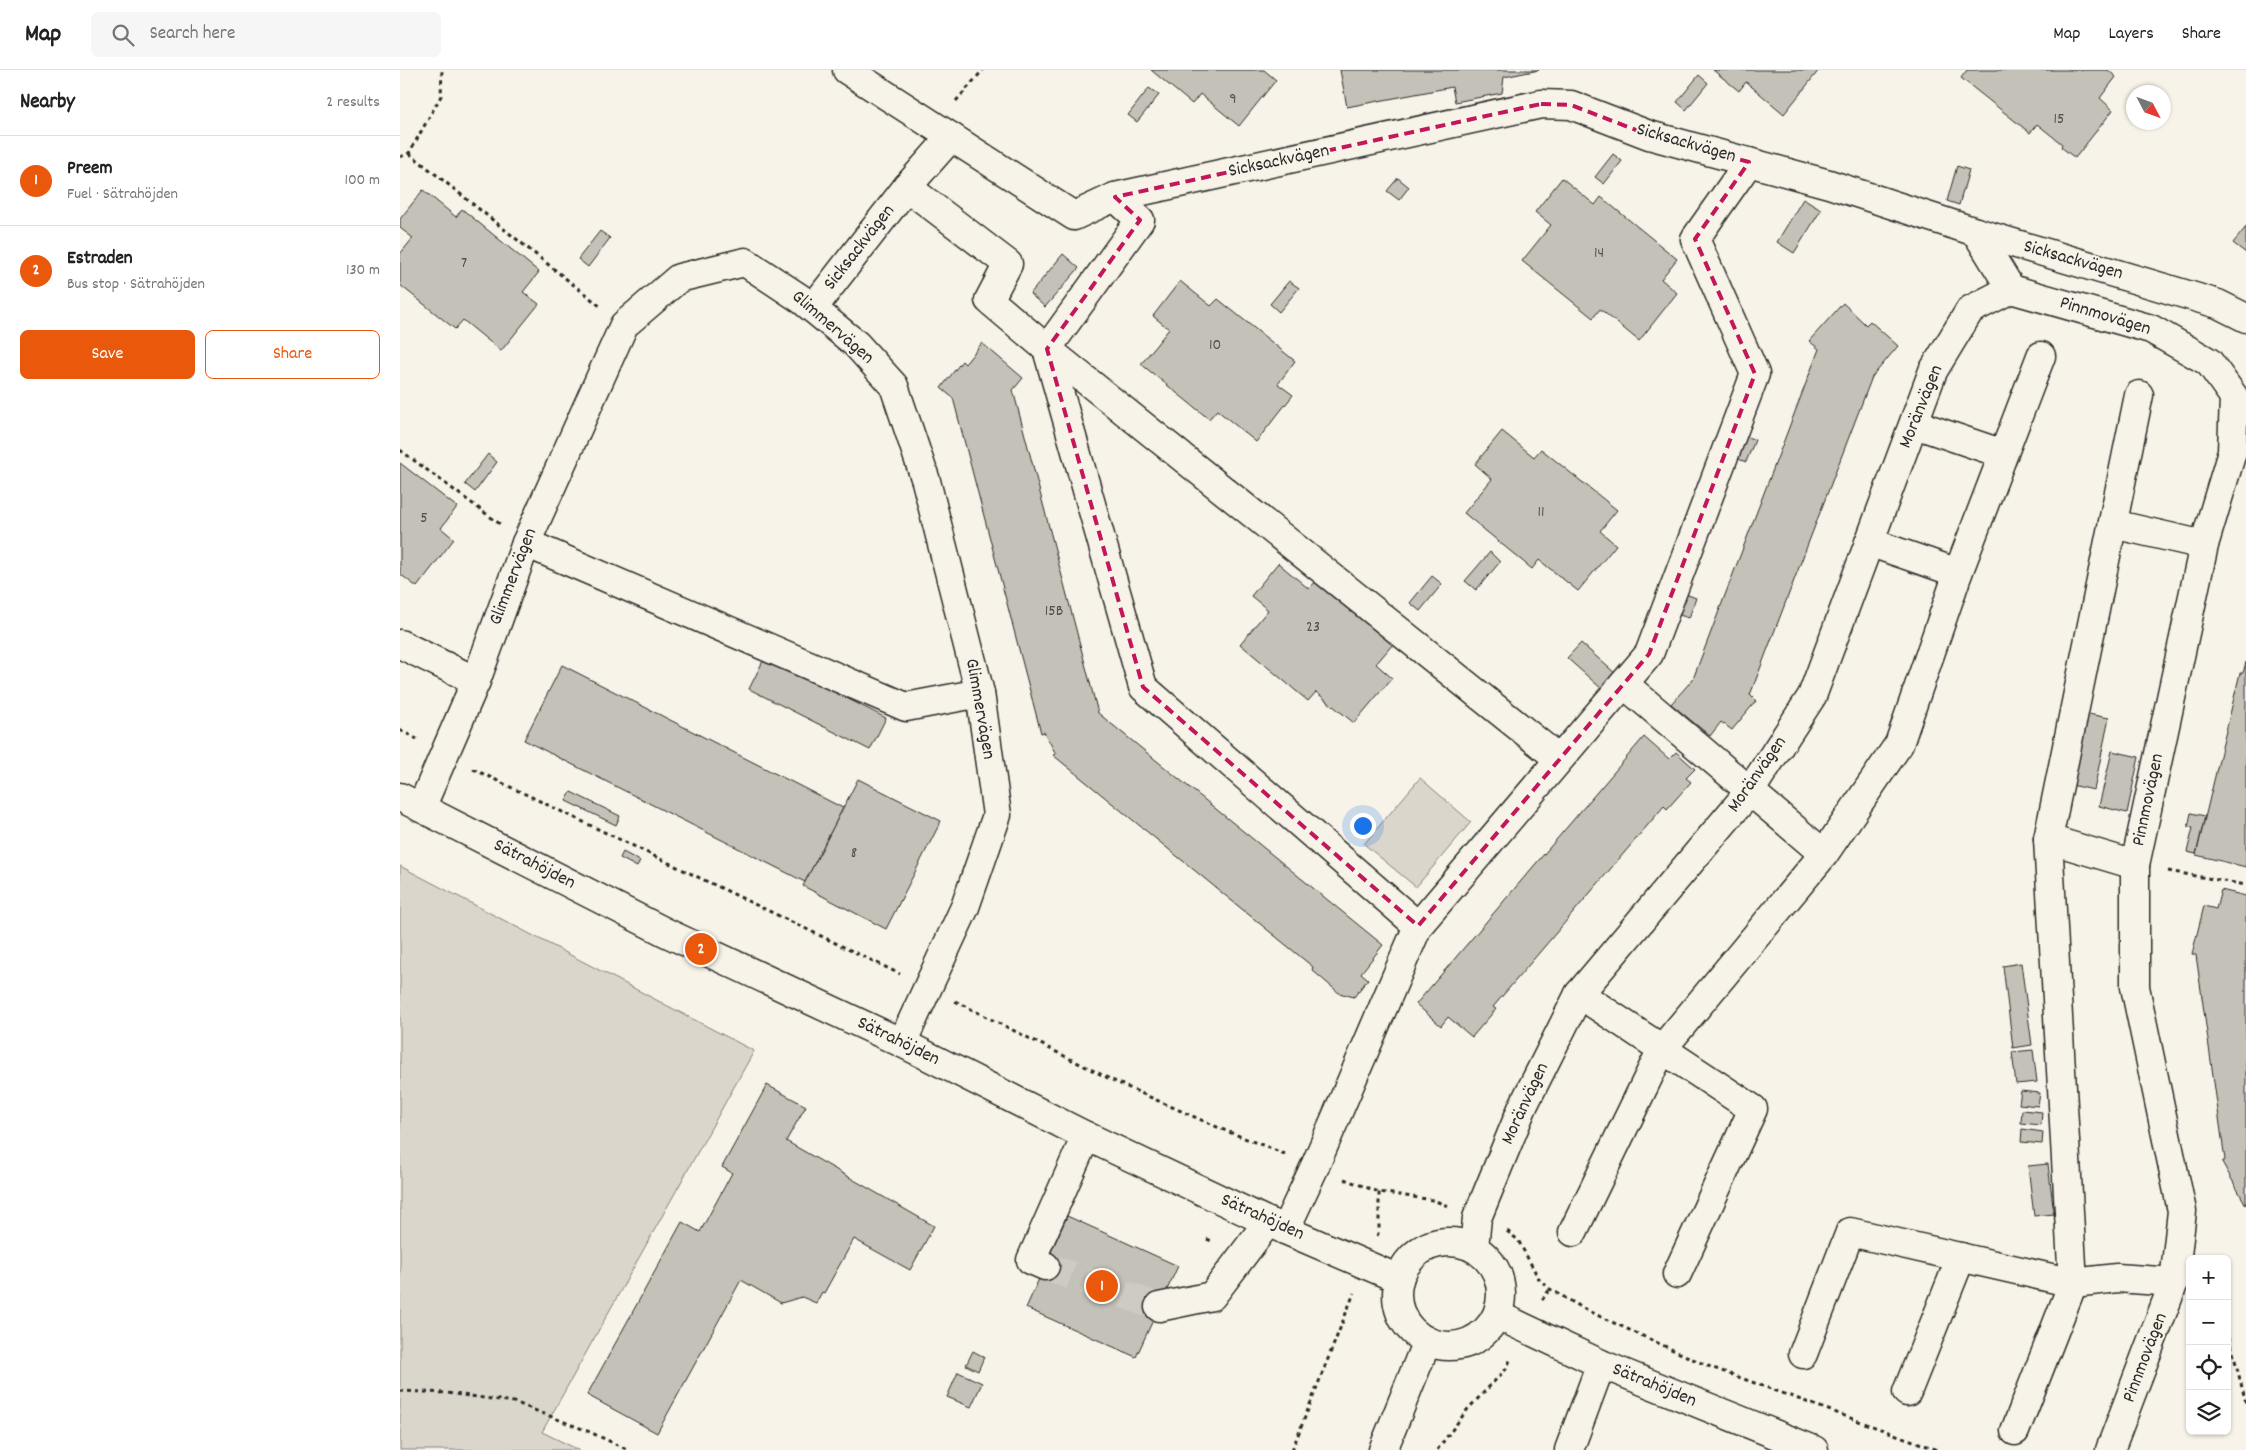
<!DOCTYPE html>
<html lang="en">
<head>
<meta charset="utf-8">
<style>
  body { margin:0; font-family:Dekko,sans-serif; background:#f6f6f6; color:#222 }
  .controls { position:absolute; right:15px; bottom:15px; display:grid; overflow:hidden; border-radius:8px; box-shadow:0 1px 4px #0004 }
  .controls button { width:45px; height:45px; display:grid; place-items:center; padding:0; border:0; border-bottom:1px solid #e0e0e0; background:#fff; color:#222; font:25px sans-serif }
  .compass { position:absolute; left:1726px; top:15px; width:45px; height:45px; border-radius:50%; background:#fff; box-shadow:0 1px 4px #0004; rotate:131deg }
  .you { position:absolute; left:962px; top:755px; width:18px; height:18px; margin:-12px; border:4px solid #fff; border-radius:50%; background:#1a73e8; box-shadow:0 0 0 8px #1a73e833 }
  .badge { display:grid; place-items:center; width:32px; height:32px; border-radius:50%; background:#ea580c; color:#fff; font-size:16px; font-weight:700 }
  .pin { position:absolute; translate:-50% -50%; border:2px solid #fff; box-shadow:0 1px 5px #0006 }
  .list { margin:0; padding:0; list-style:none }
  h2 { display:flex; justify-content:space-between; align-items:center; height:65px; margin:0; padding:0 20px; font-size:21px }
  h2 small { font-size:16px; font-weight:400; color:#767676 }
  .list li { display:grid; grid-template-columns:32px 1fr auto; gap:15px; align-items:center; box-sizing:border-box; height:90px; padding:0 20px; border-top:1px solid #e0e0e0 }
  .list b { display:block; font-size:19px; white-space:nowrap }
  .list p { margin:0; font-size:16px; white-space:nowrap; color:#767676 }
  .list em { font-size:16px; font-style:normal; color:#767676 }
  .actions { display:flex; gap:10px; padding:15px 20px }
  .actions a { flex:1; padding:11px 0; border:1px solid #ea580c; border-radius:8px; text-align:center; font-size:18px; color:#ea580c }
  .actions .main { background:#ea580c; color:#fff }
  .icon { flex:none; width:28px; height:28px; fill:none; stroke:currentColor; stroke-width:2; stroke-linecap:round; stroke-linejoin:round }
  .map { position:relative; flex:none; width:1846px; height:1380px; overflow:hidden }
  header { display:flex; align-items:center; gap:30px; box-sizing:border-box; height:70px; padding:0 25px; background:#fff; border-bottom:1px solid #e0e0e0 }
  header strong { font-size:24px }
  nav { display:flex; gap:28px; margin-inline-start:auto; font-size:18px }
  .search { width:350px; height:45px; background:#f6f6f6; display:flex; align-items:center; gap:12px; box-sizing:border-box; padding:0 18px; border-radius:8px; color:#767676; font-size:19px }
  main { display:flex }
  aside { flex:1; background:#fff }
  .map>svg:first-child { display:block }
  .green { fill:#dad6cc; stroke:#82807c }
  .building { fill:#c4c1b9; stroke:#2b2b2b }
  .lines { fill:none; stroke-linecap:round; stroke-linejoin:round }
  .minor-tunnel { stroke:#cecbc2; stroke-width:28; stroke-dasharray:28 14; stroke-linecap:butt }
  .minor-casing { stroke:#2b2b2b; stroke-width:31 }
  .path { stroke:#2b2b2b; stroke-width:3; stroke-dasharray:4 4; stroke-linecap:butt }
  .minor { stroke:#f7f3e8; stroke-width:28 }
  .marked { fill:none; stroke:#c2185b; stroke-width:4; stroke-dasharray:10 6; stroke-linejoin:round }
  .labels { text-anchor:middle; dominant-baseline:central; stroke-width:4; stroke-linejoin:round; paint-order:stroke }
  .number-label { font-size:16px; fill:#51504e }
  .street-label { font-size:19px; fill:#2b2b2b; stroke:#f7f3e8 }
</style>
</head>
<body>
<header>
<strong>Map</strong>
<div class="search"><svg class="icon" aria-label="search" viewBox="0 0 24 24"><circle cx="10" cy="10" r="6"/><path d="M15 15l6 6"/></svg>Search here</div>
<nav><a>Map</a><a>Layers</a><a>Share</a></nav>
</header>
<main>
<aside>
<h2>Nearby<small>2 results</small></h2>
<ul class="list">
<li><span class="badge">1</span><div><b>Preem</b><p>Fuel · Sätrahöjden</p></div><em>100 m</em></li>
<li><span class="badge">2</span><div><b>Estraden</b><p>Bus stop · Sätrahöjden</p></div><em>130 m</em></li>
</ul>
<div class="actions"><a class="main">Save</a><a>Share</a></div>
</aside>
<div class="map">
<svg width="1846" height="1380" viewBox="0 0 1846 1380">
  <rect width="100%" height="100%" fill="#f7f3e8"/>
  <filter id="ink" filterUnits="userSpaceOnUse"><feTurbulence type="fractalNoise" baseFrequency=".02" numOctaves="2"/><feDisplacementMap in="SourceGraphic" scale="10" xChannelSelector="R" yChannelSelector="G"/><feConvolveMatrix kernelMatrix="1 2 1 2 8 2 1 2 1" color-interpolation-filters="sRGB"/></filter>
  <g filter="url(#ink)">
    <g class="green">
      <path d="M1020,708L1071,752L1016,817L964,774Z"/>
      <path d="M0,796L354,981L142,1362L179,1380H0Z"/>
    </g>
    <g class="building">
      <path d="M751,0H864L876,10L839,56L800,24L792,34Z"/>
      <path d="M940,0H1139L1104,7L1102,23L1055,32L1052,17L947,37Z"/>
      <path d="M1313,0H1419L1384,44L1346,12L1339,21Z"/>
      <path d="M1567,0H1708L1716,7L1700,28L1713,40L1675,88L1661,77L1662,74L1637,54L1630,63L1561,8Z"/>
      <path d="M1299,5L1308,13L1286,40L1277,32Z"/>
      <path d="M749,18L759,25L737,52L728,45Z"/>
      <path d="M1213,84L1222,91L1204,114L1195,107Z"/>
      <path d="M1557,96L1569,100L1559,135L1547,131Z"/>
      <path d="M998,108L1009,117L999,130L987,121Z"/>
      <path d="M1162,108L1195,135L1201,127L1277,189L1261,209L1277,223L1239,271L1200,239L1193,248L1122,191L1151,155L1135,142Z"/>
      <path d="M23,120L56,147L62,139L139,202L123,222L139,234L101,281L63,250L55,259L0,215V184L13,168L0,158V149Z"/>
      <path d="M1403,129L1421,140L1394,183L1377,172Z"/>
      <path d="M1846,157V183L1833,173Z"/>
      <path d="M200,161L210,168L188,197L178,189Z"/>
      <path d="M663,184L679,198L645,237L630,224Z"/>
      <path d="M780,211L811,236L818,229L895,291L878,314L893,325L856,372L817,340L809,349L741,294L769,259L753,246Z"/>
      <path d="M889,211L899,218L879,242L870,234Z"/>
      <path d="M1443,233L1466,255L1470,251L1498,276L1472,307L1350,625L1356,631L1332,660L1321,652L1310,666L1271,634L1293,609L1414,292L1419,279L1409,271Z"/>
      <path d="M582,273L623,308L613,320L698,643L983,875L961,903L968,909L954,927L939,923L912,900L913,897L653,685L656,684L644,662L641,663L553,328L541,318L562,291L565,294Z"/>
      <path d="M1102,361L1134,387L1141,379L1217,440L1200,461L1216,475L1178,521L1139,490L1132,499L1064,443L1092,409L1075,394Z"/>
      <path d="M1343,365L1355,370L1346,392L1336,388Z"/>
      <path d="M88,384L97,392L75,422L65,414Z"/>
      <path d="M0,393L57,437L41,458L54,469L17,517L0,504Z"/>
      <path d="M1090,482L1100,492L1076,520L1065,511Z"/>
      <path d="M878,493L909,519L916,511L993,574L976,594L992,608L954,653L916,622L908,631L840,574L868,540L851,526Z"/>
      <path d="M1032,506L1042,514L1020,541L1010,533Z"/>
      <path d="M1283,523L1296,528L1289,548L1276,544Z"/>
      <path d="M1181,573L1217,605L1203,620L1167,588Z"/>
      <path d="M365,587L486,648L470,680L349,619Z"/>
      <path d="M1846,592V797L1796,785L1840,603H1843Z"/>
      <path d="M162,595L443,738L405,812L124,670Z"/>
      <path d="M1683,643L1709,648L1694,720L1667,714Z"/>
      <path d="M1244,667L1269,689L1276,682L1295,699L1286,708L1291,712L1267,739L1264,736L1093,937L1096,939L1072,967L1048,947L1041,956L1016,934Z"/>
      <path d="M1712,681L1739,687L1727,743L1699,736Z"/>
      <path d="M458,709L541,751L486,859L403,816Z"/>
      <path d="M171,722L220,746L216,755L166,731Z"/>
      <path d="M1791,743L1805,746L1796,784L1787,782L1793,758L1788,757Z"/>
      <path d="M223,782L240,791L237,797L220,788Z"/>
      <path d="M1821,820L1846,826V1135L1822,1092L1825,1090L1796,885L1792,884L1804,836L1816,839Z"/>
      <path d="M1621,893L1632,975L1613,978L1603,896Z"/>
      <path d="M1633,980L1637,1012L1616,1014L1612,982Z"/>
      <path d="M367,1015L406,1036L386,1071L534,1156L510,1200L454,1169L424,1223L422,1222L416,1233L402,1227L381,1233L341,1210L257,1363L187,1325L282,1152L300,1162L332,1103L322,1097Z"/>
      <path d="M1621,1021L1640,1023L1638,1036L1619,1034Z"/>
      <path d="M1622,1040L1642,1042L1641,1055L1621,1053Z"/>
      <path d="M1622,1059L1643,1062L1642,1074L1621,1072Z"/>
      <path d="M1648,1094L1654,1144L1634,1146L1628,1096Z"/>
      <path d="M667,1146L778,1196L736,1287L626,1238Z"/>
      <path d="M573,1281L584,1287L578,1301L566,1295Z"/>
      <path d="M558,1302L582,1313L571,1337L547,1327Z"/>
    </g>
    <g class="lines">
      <path class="minor-tunnel" d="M645,1196L759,1237"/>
      <g class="minor-casing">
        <g id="minor">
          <path d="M447,0L674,146L715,127L1141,34L1171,35L1249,65L1429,114L1576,162L1818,234L1846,248"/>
          <path d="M507,117L551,67"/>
          <path d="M1576,162L1611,219"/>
          <path d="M1611,219L1751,259L1809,292L1834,327L1832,382L1804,475L1735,795V917L1782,1141L1774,1212L1710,1380"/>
          <path d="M413,238L507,117L608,194L589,230L647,279L1159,689"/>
          <path d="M647,279L743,617L1018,856"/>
          <path d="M647,279L740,150L715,127"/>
          <path d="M1515,354L1603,384"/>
          <path d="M1713,454L1804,475"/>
          <path d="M1469,472L1558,503"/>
          <path d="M126,473L506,637L580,623"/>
          <path d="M0,574L76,611"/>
          <path d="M1224,614L1424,784"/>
          <path d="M0,727L265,862L502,973L686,1066L885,1160L999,1209"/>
          <path d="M21,738L76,611L126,473L224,255L279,208L345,192L401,229L456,274L494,316L526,411L580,623L597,745L565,837L502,973"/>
          <path d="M1648,769L1735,795"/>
          <path d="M1179,924L1353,1039L1277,1204"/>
          <path d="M885,1160L915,1096L1018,856L1249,584L1355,304L1295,169L1349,92"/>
          <path d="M1173,1162L1262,979L1424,784L1499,674L1558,503L1641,286"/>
          <circle cx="1049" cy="1224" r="52"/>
          <path d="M1074,1177L1077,1148L1123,1036L1179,924L1350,721L1412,626L1533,301L1570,240L1611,219"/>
          <path d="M645,1196L631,1190L686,1066"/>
          <path d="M759,1237L812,1226L868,1152"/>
          <path d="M1097,1245L1201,1294L1414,1380"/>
          <path d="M1403,1284L1450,1162L1673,1213L1717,1208L1774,1212"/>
          <path d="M1507,1322L1561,1187"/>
          <path d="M1615,1361L1673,1213L1648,769L1739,325"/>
          <path d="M983,1380L1027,1271"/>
          <path d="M1169,1380L1201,1294"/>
        </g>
      </g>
      <g class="path">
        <path d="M556,31L583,0"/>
        <path d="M9,83L200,236"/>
        <path d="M0,87L9,83L41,26L42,0"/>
        <path d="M0,380L100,454"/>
        <path d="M0,660L17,669"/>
        <path d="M73,699L500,904"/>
        <path d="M1768,801L1846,815"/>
        <path d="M555,931L718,1013L824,1060L885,1084"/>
        <path d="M944,1109L979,1122L1033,1130L1048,1136"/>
        <path d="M1107,1161L1118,1170L1139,1209L1150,1219L1188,1241L1308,1296L1538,1380"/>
        <path d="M977,1166L979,1161V1122"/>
        <path d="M807,1169L814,1172"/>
        <path d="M1142,1230L1150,1219"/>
        <path d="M1827,1259L1846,1333"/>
        <path d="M0,1321L47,1323L114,1332L190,1362L228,1380"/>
        <path d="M892,1380L954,1223"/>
        <path d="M1037,1380L1067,1340L1107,1298L1111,1287"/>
      </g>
      <use href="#minor" class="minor"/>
    </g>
  </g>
  <path class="marked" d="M1141,34L1171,35L1249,65L1349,92L1295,169L1355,304L1249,584L1018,856L743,617L647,279L740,150L715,127Z"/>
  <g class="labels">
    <g class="number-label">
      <text x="833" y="29">9</text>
      <text x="1659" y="49">15</text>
      <text x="1199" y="183">14</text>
      <text x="64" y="193">7</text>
      <text x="815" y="275">10</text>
      <text x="1141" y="442">11</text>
      <text x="24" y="448">5</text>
      <text x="654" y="541">15B</text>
      <text x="913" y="557">23</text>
      <text x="454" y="783">8</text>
    </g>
    <g class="street-label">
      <text transform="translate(1286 74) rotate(16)">Sicksackvägen</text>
      <text transform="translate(879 92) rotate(-12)">Sicksackvägen</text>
      <text transform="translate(460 178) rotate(-52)">Sicksackvägen</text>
      <text transform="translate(1673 191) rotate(16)">Sicksackvägen</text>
      <text transform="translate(1705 247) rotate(17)">Pinnmovägen</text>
      <text transform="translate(432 258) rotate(41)">Glimmervägen</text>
      <text transform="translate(1522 337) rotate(-68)">Moränvägen</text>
      <text transform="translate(114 507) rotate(-69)">Glimmervägen</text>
      <text transform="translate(579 639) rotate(80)">Glimmervägen</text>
      <text transform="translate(1358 705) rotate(-55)">Moränvägen</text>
      <text transform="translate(1749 730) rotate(-78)">Pinnmovägen</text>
      <text transform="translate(134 795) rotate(27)">Sätrahöjden</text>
      <text transform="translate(498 972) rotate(26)">Sätrahöjden</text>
      <text transform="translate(1126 1034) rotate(-65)">Moränvägen</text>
      <text transform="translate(862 1148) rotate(24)">Sätrahöjden</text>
      <text transform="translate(1746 1288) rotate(-69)">Pinnmovägen</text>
      <text transform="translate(1254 1316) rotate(22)">Sätrahöjden</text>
    </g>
  </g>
</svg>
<div class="controls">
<button>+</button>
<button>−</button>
<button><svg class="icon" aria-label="locate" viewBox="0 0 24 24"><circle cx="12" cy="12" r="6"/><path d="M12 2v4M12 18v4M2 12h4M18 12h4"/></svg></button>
<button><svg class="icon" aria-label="layers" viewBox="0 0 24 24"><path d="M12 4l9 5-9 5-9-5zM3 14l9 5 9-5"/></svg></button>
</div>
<svg class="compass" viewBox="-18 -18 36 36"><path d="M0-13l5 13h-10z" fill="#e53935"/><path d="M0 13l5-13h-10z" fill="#767676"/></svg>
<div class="you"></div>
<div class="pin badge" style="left:702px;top:1216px">1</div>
<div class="pin badge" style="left:301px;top:879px">2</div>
</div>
</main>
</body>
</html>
